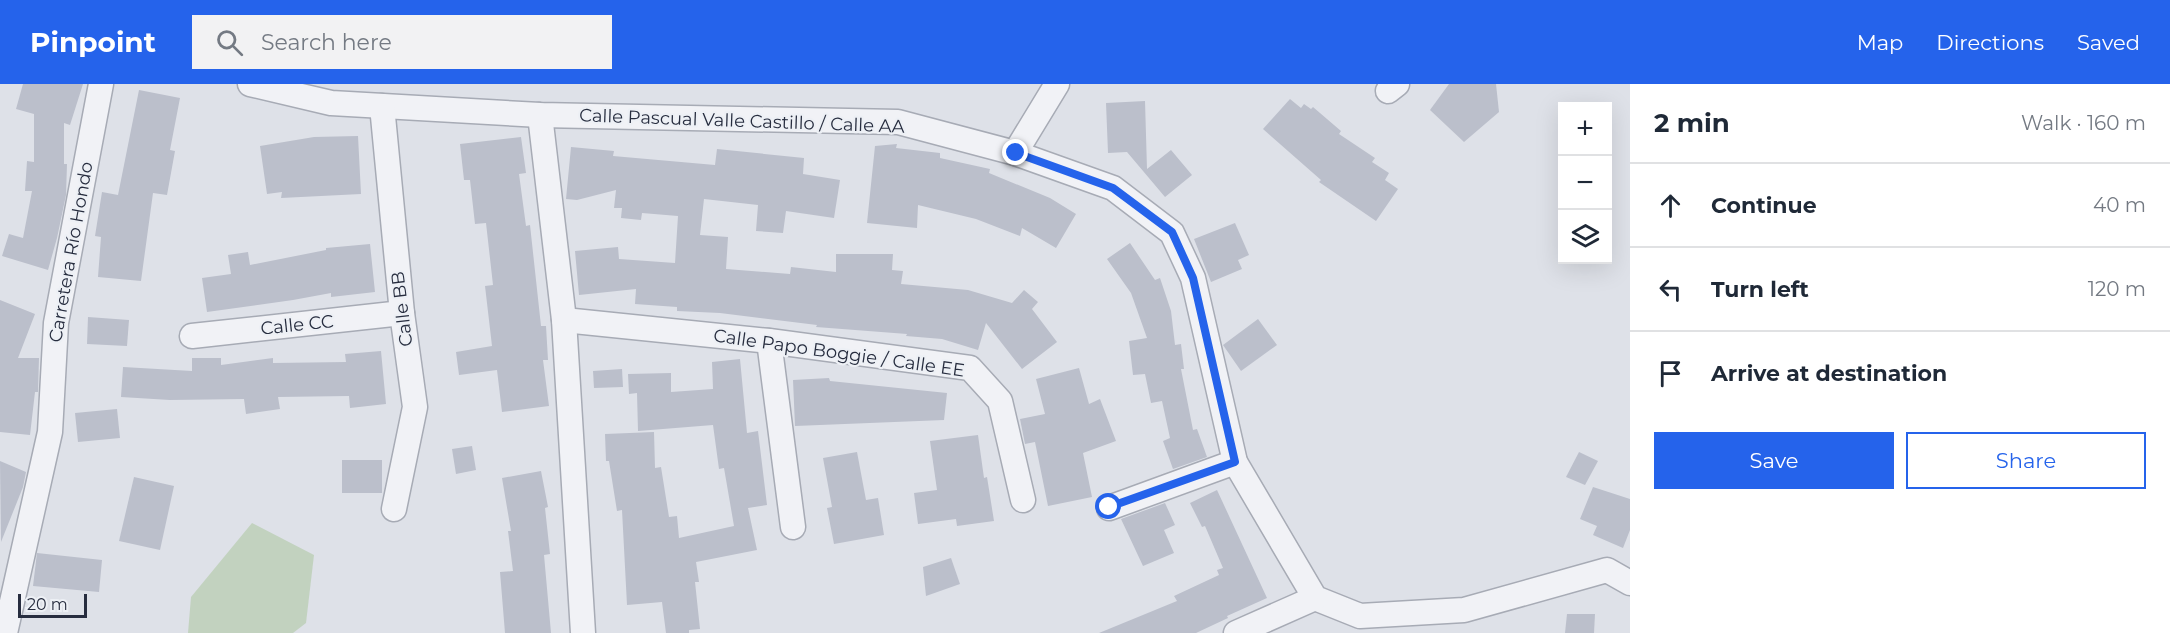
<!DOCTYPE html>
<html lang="en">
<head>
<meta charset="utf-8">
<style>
  body { margin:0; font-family:Montserrat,sans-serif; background:#f2f2f3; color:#1f2937 }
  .controls { position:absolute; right:18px; top:18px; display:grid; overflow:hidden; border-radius:0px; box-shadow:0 6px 24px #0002 }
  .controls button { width:54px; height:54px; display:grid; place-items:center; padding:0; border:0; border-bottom:2px solid #e0e1e3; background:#fff; color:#1f2937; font:30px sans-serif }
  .scale { position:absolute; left:18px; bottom:15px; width:69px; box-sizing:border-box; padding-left:6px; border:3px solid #272d3f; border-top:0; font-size:16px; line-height:21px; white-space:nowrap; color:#272d3f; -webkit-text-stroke:4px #edf0f5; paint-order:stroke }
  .stop { position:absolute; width:18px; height:18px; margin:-14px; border:4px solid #2563eb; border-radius:50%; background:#fff }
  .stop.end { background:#2563eb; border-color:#fff; box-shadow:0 2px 6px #0008 }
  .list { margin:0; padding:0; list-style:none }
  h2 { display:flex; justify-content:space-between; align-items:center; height:78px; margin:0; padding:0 24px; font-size:26px }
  h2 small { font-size:20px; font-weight:400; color:#747a83 }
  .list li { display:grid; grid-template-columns:39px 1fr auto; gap:18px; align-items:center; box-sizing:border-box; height:84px; padding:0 24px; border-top:2px solid #e0e1e3 }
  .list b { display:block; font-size:22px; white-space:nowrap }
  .list em { font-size:20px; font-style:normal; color:#747a83 }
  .actions { display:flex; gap:12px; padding:18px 24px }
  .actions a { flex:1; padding:14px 0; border:2px solid #2563eb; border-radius:0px; text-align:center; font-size:21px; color:#2563eb }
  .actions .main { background:#2563eb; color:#fff }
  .icon { flex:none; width:33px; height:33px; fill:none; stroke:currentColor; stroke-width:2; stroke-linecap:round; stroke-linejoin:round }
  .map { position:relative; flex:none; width:1630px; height:549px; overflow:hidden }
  header { display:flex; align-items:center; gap:36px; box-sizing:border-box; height:84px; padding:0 30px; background:#2563eb; color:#fff }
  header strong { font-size:28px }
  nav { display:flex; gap:33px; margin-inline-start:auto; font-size:21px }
  .search { width:420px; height:54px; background:#f2f2f3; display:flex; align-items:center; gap:15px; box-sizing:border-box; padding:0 21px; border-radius:0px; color:#747a83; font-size:22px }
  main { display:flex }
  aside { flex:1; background:#fff }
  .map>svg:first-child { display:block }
  .green { fill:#c2d2bf }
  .building { fill:#bbbfcb }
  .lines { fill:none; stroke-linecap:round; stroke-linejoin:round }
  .minor-casing { stroke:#a7abb5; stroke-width:27 }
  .minor { stroke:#f1f2f6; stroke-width:24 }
  .route { stroke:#2563eb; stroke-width:8 }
  .labels { text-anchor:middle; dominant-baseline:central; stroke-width:4.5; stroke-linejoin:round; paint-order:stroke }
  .street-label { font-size:18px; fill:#272d3f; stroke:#edf0f5 }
</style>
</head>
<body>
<header>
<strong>Pinpoint</strong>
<div class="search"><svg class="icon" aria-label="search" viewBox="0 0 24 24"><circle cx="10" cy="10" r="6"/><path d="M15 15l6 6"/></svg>Search here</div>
<nav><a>Map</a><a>Directions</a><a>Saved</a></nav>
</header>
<main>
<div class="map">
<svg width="1630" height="549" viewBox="0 0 1630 549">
  <rect width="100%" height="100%" fill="#dee1e8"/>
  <path class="green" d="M252,439L314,471L306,539L293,549H188L191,513Z"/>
  <g class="building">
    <path d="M23,0H83L70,41L64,39V80H67L66,111L57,154L48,186L2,172L9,150L23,154L32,107H25L27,77L34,78V30L16,25Z"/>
    <path d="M1449,0H1496L1499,28L1464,58L1430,26Z"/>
    <path d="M139,6L180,14L170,66L175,67L167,111L153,109L141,197L98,193L101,153L95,152L102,108L118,111Z"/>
    <path d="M1290,15L1301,24L1304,20L1311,25L1313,23L1341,47L1339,50L1375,74L1372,78L1389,89L1385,96L1398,105L1376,137L1319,98L1321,96L1263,45Z"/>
    <path d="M1145,17L1147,85L1171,66L1192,91L1165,113L1127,68L1108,69L1106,19Z"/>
    <path d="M358,52L361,110L281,114L282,108L267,110L260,62L314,53Z"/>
    <path d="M521,53L526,89L519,90L526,142L530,141L541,242H546L548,276H543L549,322L502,328L497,286L459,291L456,268L492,262L485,202L493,201L486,139L475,140L470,96H464L460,60Z"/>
    <path d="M897,60L896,64L940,69V74L990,85L989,89L1050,114L1076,130L1056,164L1022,144L1020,152L976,135L918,121L917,144L867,139L875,62Z"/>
    <path d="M571,63L614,67L613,72L715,81L717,65L804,74L803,90L840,96L834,134L786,127L783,149L756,147L758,121L704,115L700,151L728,153L726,185L790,190L791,183L836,188V170H893L892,186L903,187L901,200L968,206L1012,219L1024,206L1038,218L1032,225L1057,258L1022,285L986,239L978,266L942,255L906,252L907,250L816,243L817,241L720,229L677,227V223L635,220L636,205L579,211L575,167L618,163L619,175L675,179L678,132L642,129L641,136L621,134L622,124H614L616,106L577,116L566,115Z"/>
    <path d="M1235,139L1249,171L1238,176L1242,185L1211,198L1194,155Z"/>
    <path d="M1130,159L1155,196L1160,194L1171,227L1175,261L1181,260L1184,285H1181L1193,346L1197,345L1207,373L1173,385L1163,357L1170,354L1162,317L1151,319L1145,290L1133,291L1129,257L1147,254L1131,209L1107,175Z"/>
    <path d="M370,160L375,208L331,213V209L293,216L207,228L202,194L231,190L228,171L248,168L250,181L326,166V164Z"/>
    <path d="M0,216L35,230L18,274H39L38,308H35L30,351L0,348Z"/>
    <path d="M88,233L129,236L127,262L87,260Z"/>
    <path d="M1258,235L1277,261L1241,287L1223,261Z"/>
    <path d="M381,267L386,320L350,324L349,312L278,313L280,325L246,330L244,315L170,316L121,313L123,283L192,287V274H221V281L273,274V279L346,278L345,270Z"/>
    <path d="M740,275L747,349L758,347L767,421L748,424L757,466L696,478L699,498H695L700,545L689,546V549H666L662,518L627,521L622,426L617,427L609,377H606L605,350L654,348L655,384L661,383L669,433L677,432L679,454L734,442L724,384L719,385L713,341L638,347L637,309L629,310L628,290L671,289V308L713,305L712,278Z"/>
    <path d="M1079,284L1089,320L1100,315L1116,357L1083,369L1092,413L1048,422L1035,358L1025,360L1020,335L1045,330L1036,295Z"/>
    <path d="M622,285L623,303L594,304L593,287Z"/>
    <path d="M829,294L830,297L947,309L944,336L795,342L793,296Z"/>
    <path d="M117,325L120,354L78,358L75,329Z"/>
    <path d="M978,351L984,394L987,393L994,437L957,442L956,435L918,440L914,409L937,406L930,357Z"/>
    <path d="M472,362L476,386L456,390L452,365Z"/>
    <path d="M857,368L866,416L878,414L884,451L834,460L827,424L832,423L823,374Z"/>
    <path d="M1579,368L1598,377L1585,401L1566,393Z"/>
    <rect x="342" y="376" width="40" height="33"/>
    <path d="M0,377L26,388L23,403L1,458Z"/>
    <path d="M541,387L548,423L545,424L550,470L544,471L551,549H505L500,488L513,487L508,447H511L502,394Z"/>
    <path d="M134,393L174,402L160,466L119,457Z"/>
    <path d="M1593,403L1630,415V446L1623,464L1593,451L1597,442L1580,435Z"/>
    <path d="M1217,406L1267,514L1227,532L1228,534L1196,549H1099L1177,517L1174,512L1219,491L1217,486L1223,484L1205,442L1202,443L1190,419Z"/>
    <path d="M1165,419L1175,441L1164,446L1174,469L1143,482L1121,435Z"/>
    <path d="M37,469L102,476L99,508L33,502Z"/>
    <path d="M951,474L960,500L926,512L923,483Z"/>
    <path d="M1567,530H1595L1594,549H1565Z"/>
  </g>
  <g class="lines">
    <g class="minor-casing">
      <g id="minor">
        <path d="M250,0L331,19L540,31L898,38L1015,69L1113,104L1172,149L1193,194L1235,378L1315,514L1360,532L1464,526L1607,486L1630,499"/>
        <path d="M1388,7L1397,0"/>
        <path d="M382,22L402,229L415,323L394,425"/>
        <path d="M540,31L564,236L583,549"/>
        <path d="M1015,69L1057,0"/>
        <path d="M564,236L769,257L970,284L1000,317L1023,416"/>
        <path d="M192,252L402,229"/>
        <path d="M769,257L793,443"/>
        <path d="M1109,424L1235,378"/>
        <path d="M5,549L50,348L56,239L101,0"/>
        <path d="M1236,549L1315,514"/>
      </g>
    </g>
    <use href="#minor" class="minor"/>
  </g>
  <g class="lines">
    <path class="route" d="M1016,69L1113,104L1172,148L1193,194L1235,378L1109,423"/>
  </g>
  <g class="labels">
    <g class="street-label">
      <text transform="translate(742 37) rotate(2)">Calle Pascual Valle Castillo / Calle AA</text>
      <text transform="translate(71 168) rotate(-80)">Carretera Río Hondo</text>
      <text transform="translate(402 225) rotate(-97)">Calle BB</text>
      <text transform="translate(297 241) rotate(-6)">Calle CC</text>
      <text transform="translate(839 269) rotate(8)">Calle Papo Boggie / Calle EE</text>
    </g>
  </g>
</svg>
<div class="controls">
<button>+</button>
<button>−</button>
<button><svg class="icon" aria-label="layers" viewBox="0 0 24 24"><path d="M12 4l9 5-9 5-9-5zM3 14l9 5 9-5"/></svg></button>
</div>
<div class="scale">20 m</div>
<div class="stop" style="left:1109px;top:423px"></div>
<div class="stop end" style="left:1016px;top:69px"></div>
</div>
<aside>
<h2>2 min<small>Walk · 160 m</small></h2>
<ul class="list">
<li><svg class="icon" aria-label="ahead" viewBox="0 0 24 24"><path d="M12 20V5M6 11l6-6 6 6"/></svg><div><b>Continue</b></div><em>40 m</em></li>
<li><svg class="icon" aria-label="left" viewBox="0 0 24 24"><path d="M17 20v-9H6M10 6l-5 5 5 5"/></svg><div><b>Turn left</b></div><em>120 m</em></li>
<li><svg class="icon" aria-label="arrive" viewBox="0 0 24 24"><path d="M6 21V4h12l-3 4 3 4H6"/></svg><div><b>Arrive at destination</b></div></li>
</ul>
<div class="actions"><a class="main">Save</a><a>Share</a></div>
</aside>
</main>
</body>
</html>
